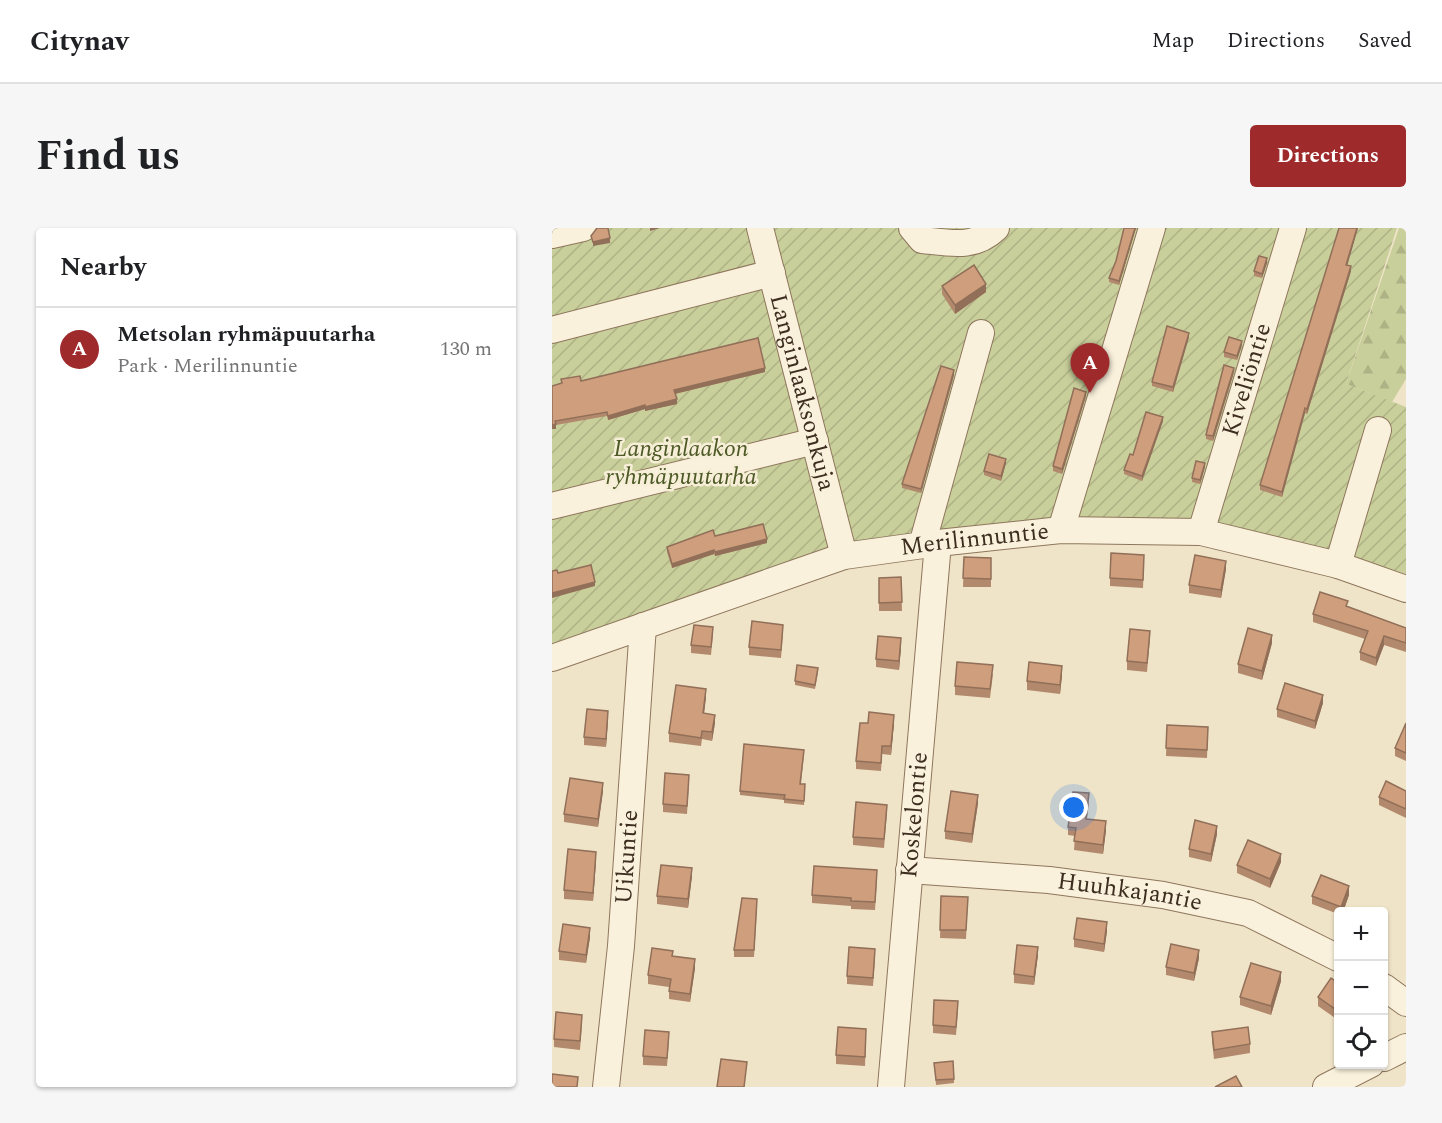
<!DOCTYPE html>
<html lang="en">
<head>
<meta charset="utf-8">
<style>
  body { margin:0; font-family:Spectral,serif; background:#f6f6f6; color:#202124 }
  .controls { position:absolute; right:18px; bottom:18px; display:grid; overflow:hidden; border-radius:6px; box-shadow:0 2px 4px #0004 }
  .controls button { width:54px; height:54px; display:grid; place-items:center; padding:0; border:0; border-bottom:2px solid #e0e0e0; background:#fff; color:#202124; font:30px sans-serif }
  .you { position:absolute; left:522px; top:580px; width:21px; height:21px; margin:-15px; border:4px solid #fff; border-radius:50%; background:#1a73e8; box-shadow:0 0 0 9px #1a73e833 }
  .badge { display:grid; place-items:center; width:39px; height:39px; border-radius:50%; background:#9e2a2b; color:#fff; font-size:20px; font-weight:700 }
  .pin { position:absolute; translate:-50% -50px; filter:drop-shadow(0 2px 3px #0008) }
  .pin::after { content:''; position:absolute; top:32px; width:21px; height:18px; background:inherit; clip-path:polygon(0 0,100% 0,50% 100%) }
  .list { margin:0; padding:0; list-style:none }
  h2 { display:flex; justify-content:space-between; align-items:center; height:78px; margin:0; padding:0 24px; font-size:26px }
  h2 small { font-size:20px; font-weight:400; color:#757577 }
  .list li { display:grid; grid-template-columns:39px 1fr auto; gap:18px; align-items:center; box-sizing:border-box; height:84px; padding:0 24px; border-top:2px solid #e0e0e0 }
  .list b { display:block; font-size:22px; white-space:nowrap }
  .list p { margin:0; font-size:20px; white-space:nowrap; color:#757577 }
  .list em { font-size:20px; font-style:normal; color:#757577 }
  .icon { flex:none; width:33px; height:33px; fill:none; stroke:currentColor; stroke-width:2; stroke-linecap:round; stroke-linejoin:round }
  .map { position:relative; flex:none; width:854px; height:859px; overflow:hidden; border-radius:6px }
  header { display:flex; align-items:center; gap:36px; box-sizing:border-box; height:84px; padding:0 30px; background:#fff; border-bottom:2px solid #e0e0e0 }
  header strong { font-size:28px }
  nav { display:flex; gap:33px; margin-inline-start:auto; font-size:21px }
  .intro { display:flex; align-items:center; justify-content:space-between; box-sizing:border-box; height:144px; padding:0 36px }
  h1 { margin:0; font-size:42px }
  .button { padding:15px 27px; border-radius:6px; background:#9e2a2b; color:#fff; font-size:21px; font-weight:700 }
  main { display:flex; gap:36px; padding:0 36px }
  aside { flex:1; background:#fff; border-radius:6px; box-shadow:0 2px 4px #0004 }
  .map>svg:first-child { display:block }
  .forest { fill:url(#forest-firs) }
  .garden { fill:url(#garden-furrows) }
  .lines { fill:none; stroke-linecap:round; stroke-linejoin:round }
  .minor-casing { stroke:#8d765c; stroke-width:28 }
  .minor { stroke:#faf1dc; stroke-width:26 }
  .wall { fill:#b2896c }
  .shaded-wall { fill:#916f58 }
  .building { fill:#cf9f7d; stroke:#916f58; stroke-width:1.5 }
  .labels { text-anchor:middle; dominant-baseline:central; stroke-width:5; stroke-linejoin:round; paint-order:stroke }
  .street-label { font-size:24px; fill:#3d2e20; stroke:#f7eed8 }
  .park-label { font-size:24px; font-style:italic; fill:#4d5a26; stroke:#f7eed8 }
</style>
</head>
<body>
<header>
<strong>Citynav</strong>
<nav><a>Map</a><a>Directions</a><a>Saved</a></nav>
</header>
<div class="intro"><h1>Find us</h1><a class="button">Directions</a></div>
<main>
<aside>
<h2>Nearby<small></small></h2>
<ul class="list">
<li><span class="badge">A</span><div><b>Metsolan ryhmäpuutarha</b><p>Park · Merilinnuntie</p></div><em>130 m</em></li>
</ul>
</aside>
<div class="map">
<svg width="854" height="859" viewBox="0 0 854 859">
  <defs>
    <pattern id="forest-firs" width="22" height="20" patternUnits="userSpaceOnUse" patternTransform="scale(1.5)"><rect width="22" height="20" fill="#c9cf9b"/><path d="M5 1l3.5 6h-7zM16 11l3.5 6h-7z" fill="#aeb285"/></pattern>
    <pattern id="garden-furrows" width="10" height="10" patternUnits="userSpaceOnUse" patternTransform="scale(1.5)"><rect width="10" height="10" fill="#c9cf9b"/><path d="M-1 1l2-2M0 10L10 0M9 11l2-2" fill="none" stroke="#aeb285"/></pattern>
  </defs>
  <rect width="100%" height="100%" fill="#f0e4c8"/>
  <path class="forest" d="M847,0H854V151L840,174L794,156Z"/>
  <g class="garden">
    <path d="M0,0H201L282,319L0,416Z"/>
    <path d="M220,0H845L794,156L854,179V346L791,326L651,293L297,317Z"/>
  </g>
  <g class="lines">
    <g class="minor-casing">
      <g id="minor">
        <path id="s1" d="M208,0L292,328"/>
        <path d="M360,0L370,12C399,15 422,21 444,0"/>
        <path d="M0,7L31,0"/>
        <path d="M0,102L220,45"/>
        <path d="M0,278L263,213"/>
        <path d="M509,302L600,0"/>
        <path id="s2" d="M649,304L741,0"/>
        <path d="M370,317L429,105"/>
        <path d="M786,337L826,202"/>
        <path id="s3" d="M0,430L292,328L386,315L509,302L649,304L786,337L854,361"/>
        <path id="s4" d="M357,642L497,652L611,667L696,685L786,730"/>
        <path d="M832,759L854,775"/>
        <path d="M832,830L854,819"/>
        <path id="s5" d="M54,859L69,718L91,398"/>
        <path id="s6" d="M339,859L386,315"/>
        <path d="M774,859L819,836"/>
      </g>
    </g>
    <use href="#minor" class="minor"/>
  </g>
  <g class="wall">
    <path d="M572,0H584L567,57L557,54V50L564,33Z"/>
    <path d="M806,0L795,37L799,43L755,186L753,185L730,269L708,262V257Z"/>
    <path d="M715,35L710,50L702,48V43Z"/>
    <path d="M390,58L434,64L403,86L390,66Z"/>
    <path d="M637,109L621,164L600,158V154Z"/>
    <path d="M690,117L685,132L672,129V124Z"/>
    <path d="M213,144L123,166L125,176L93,183V181L56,192L55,188L4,197V201H0L9,156V151L29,153Z"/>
    <path d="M682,144L661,213L654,211V207Z"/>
    <path d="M402,147L369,265L350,260V256Z"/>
    <path d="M534,168L510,246L501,243V238Z"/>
    <path d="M611,193L590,253L572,246V242Z"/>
    <path d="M454,235L449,253L432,247V243Z"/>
    <path d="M653,239L648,256L640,254V250Z"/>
    <path d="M215,315L163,328L162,326L120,340L115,324V319Z"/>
    <path d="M412,329L439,330V359H411Z"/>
    <path d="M592,335L591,360L558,358V350Z"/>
    <path d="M674,341L669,370L637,365V357Z"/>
    <path d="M349,349L350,383H327V350Z"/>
    <path d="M796,379L854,400V424L832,417L824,438L808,432V424L813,411L761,394V386Z"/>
    <path d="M231,405L229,430L197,427V419Z"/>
    <path d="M161,407L159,427L139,425V417Z"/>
    <path d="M598,411L595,444L575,442V433Z"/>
    <path d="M720,415L710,452L686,445V436Z"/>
    <path d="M349,419L347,442L324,439V431Z"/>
    <path d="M266,444L263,461L243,457V453Z"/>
    <path d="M441,446L438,470L403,467V458Z"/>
    <path d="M510,447L508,466L475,462V453Z"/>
    <path d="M154,469L152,485L163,495L160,513L150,511L149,518L117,514V505Z"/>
    <path d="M771,475L763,501L725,489V481Z"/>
    <path d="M56,491L54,519L32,517V509Z"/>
    <path d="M316,495H342L339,527L330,526L329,543L304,541V533Z"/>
    <path d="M854,495V533L843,528V520Z"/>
    <path d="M615,497L656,499L655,530L614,528Z"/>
    <path d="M252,526L249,556H253L252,577L232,575V572L188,567V563Z"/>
    <path d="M137,555L135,586L111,584V576Z"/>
    <path d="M51,563L46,599L12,594V586Z"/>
    <path d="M854,563V590L827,577V569Z"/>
    <path d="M537,574L535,591L554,602L551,626L522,622L523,608L516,607V599Z"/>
    <path d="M426,575L420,615L393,611V603Z"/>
    <path d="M335,585L332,620L301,617V609Z"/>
    <path d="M665,606L659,634L637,629V621Z"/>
    <path d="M44,632L41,673L12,671V662Z"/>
    <path d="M729,634L718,660L685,645V637Z"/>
    <path d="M140,648L136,680L105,676V668Z"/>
    <path d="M325,651L323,682L299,681V678L260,675V667Z"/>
    <path d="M797,667L791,684H786V686L760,676V668Z"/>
    <path d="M389,668L416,669L414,711L388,710Z"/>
    <path d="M205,678L202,729H182V722Z"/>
    <path d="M555,703L552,724L522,719V711Z"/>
    <path d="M38,709L34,735L7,732V723Z"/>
    <path d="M486,727L482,757L462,755V746Z"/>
    <path d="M121,728L143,740L138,774L117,771V759L96,756V747Z"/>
    <path d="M323,730L321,758L295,756V748Z"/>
    <path d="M647,730L642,753L614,747V739Z"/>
    <path d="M729,753L719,787L688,777V769Z"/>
    <path d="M786,755V792L766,778V769Z"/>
    <path d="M406,782L404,807L381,805V797Z"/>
    <path d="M30,795L28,822L2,819V811Z"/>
    <path d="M660,804L698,816V825L662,831L660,813Z"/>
    <path d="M314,809L313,838L284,836V827Z"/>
    <path d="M117,812L115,838L91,837V828Z"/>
    <path d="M382,835L402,851V855L384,857Z"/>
  </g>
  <g class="shaded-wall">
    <path d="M98,0H108L98,3Z"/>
    <path d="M583,0H584L567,57V53Z"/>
    <path d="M805,0H806L794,42V37Z"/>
    <path d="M58,10V15L41,18V14Z"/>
    <path d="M715,30V35L710,50V46Z"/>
    <path d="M799,38V43L755,186V181Z"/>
    <path d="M434,56V64L403,86V77Z"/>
    <path d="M637,105V109L621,164V159Z"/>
    <path d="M690,113V117L685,132V128Z"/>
    <path d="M213,140V144L122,166V162Z"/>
    <path d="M682,140V144L661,213V208Z"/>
    <path d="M402,142V147L369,265V261Z"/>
    <path d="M534,164V168L510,246V241Z"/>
    <path d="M125,171V176L93,183V179Z"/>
    <path d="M93,177V181L56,192V188Z"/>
    <path d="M753,180V185L730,269V264Z"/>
    <path d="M611,189V193L590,253V248Z"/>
    <path d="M4,196V201H0V197Z"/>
    <path d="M454,231V235L449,253V248Z"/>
    <path d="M653,235V239L648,256V252Z"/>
    <path d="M215,311V315L163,328V324Z"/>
    <path d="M162,322V326L120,340V336Z"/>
    <path d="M674,333V341L669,370V362Z"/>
    <path d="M43,354V358L0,370V365Z"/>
    <path d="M720,407V415L710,452V443Z"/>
    <path d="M832,408V417L824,438V430Z"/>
    <path d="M349,410V419L347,442V433Z"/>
    <path d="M510,438V447L508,466V457Z"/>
    <path d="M154,461V469L151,494V485Z"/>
    <path d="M771,467V475L763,501V493Z"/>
    <path d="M56,483V491L54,519V511Z"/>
    <path d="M163,487V495L160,513V504Z"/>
    <path d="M342,487V495L339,527V518Z"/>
    <path d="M51,555V563L46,599V591Z"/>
    <path d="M426,567V575L420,615V606Z"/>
    <path d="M554,593V602L551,626V617Z"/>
    <path d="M665,598V606L659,634V626Z"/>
    <path d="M44,624V632L41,673V665Z"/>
    <path d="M729,626V634L718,660V651Z"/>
    <path d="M140,640V648L136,680V671Z"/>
    <path d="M797,658V667L791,684H789V679Z"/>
    <path d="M555,694V703L552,724V716Z"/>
    <path d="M38,700V709L34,735V727Z"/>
    <path d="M486,719V727L482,757V749Z"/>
    <path d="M647,722V730L642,753V745Z"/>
    <path d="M143,731V740L138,774V766Z"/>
    <path d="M729,744V753L719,787V778Z"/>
  </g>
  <g class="building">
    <path d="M45,0H56L58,10L41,14L39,8Z"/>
    <path d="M572,0H583L567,53L557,50L564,33Z"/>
    <path d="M787,0H805L794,37L799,38L755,181L753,180L730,264L708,257Z"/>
    <path d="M707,28L715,30L710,46L702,43Z"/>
    <path d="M422,37L434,56L403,77L390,58Z"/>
    <path d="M615,98L637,105L621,159L600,154Z"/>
    <path d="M677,109L690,113L685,128L672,124Z"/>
    <path d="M206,110L213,140L122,162L125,171L93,179V177L56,188L55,184L3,193L4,196L0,197V158L10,155L9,151L28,148L29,153Z"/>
    <path d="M672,137L682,140L661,208L654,207Z"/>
    <path d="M389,138L402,142L369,261L350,256Z"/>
    <path d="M522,160L534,164L510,241L501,238Z"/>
    <path d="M594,184L611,189L590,248L572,242L578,226L581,227Z"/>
    <path d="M437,226L454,231L449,248L432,243Z"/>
    <path d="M644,233L653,235L648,252L640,250Z"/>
    <path d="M211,296L215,311L163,324L162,322L120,336L115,319L161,302L163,308Z"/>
    <path d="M559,325L592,327L591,352L558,350Z"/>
    <path d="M643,327L674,333L669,362L637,357Z"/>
    <path d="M412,329L439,330V351L411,350Z"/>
    <path d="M39,337L43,354L0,365V343L5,342L6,345Z"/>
    <path d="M349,349L350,374L327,375V350Z"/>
    <path d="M768,364L796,373L794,378L854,400V415L832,408L824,430L808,424L816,403L761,386Z"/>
    <path d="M200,393L231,397L229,422L197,419Z"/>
    <path d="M142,397L161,399L159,419L139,417Z"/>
    <path d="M696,400L720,407L710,443L686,436Z"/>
    <path d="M578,401L598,403L595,435L575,433Z"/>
    <path d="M326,408L349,410L347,433L324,431Z"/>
    <path d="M405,434L441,437L438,461L403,458Z"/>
    <path d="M477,434L510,438L508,457L475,453Z"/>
    <path d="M245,437L266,440L263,457L243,453Z"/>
    <path d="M733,455L771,467L763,493L725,481Z"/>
    <path d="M124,457L154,461L151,485L163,487L160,504L150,503L149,510L117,505Z"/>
    <path d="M35,481L56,483L54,511L32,509Z"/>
    <path d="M317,484L342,487L339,518H330L329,535L304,533L308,495H316Z"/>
    <path d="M854,495V525L843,520Z"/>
    <path d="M615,497L656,499L655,522L614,520Z"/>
    <path d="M192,516L252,522L248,556H253L252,573L232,571L233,567L188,563Z"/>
    <path d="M113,545L137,547L135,578L111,576Z"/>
    <path d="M18,550L51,555L46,591L12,586Z"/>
    <path d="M834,553L854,563V581L827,569Z"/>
    <path d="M399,563L426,567L420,606L393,603Z"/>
    <path d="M521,564L537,565L534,591L554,593L551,617L522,613L524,600L516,599Z"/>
    <path d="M304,574L335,577L332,611L301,609Z"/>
    <path d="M643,592L665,598L659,626L637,621Z"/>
    <path d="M696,612L729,626L718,651L685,637Z"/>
    <path d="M16,621L44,624L41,665L12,662Z"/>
    <path d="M109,637L140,640L136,671L105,668Z"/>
    <path d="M262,638L325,642L323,674L299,673V670L260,667Z"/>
    <path d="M769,647L797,658L789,679L760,668Z"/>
    <path d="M389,668L416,669L414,702H388Z"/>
    <path d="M190,670L205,671L202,722H182Z"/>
    <path d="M525,690L555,694L552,716L522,711Z"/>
    <path d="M11,696L38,700L34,727L7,723Z"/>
    <path d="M619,716L647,722L642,745L614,739Z"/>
    <path d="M465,717L486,719L482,749L462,746Z"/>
    <path d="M297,719L323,721L321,750L295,748Z"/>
    <path d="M100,720L121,723L120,728L143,731L138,766L117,763L119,751L96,747Z"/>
    <path d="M699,735L729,744L719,778L688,769Z"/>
    <path d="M779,750L786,755V783L766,769Z"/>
    <path d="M382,772L406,773L404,799L381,797Z"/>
    <path d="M4,784L30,787L28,813L2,811Z"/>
    <path d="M286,799L314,801L313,829L284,827Z"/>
    <path d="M696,799L698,816L662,822L660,804Z"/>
    <path d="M93,802L117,804L115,830L91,828Z"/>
    <path d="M169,831L195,834L192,859H165Z"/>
    <path d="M401,833L402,851L384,852L382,835Z"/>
    <path d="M0,846L26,849L25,859H0Z"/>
    <path d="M684,848L690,859H663Z"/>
  </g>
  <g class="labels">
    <g class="street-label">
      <text stroke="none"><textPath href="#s2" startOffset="159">Kiveliöntie</textPath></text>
      <text stroke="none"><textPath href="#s1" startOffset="170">Langinlaaksonkuja</textPath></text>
      <text stroke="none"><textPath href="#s3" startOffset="441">Merilinnuntie</textPath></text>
      <text stroke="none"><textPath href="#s6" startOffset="273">Koskelontie</textPath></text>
      <text stroke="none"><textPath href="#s5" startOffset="231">Uikuntie</textPath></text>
      <text stroke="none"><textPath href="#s4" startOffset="222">Huuhkajantie</textPath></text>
    </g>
    <g class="park-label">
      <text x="129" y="221">Langinlaakon<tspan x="129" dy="28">ryhmäpuutarha</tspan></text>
    </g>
  </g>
</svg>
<div class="controls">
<button>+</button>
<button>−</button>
<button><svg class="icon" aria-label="locate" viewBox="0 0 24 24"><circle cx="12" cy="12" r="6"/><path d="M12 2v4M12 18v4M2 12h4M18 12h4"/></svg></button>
</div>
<div class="you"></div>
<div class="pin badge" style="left:538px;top:165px">A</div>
</div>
</main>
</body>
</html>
